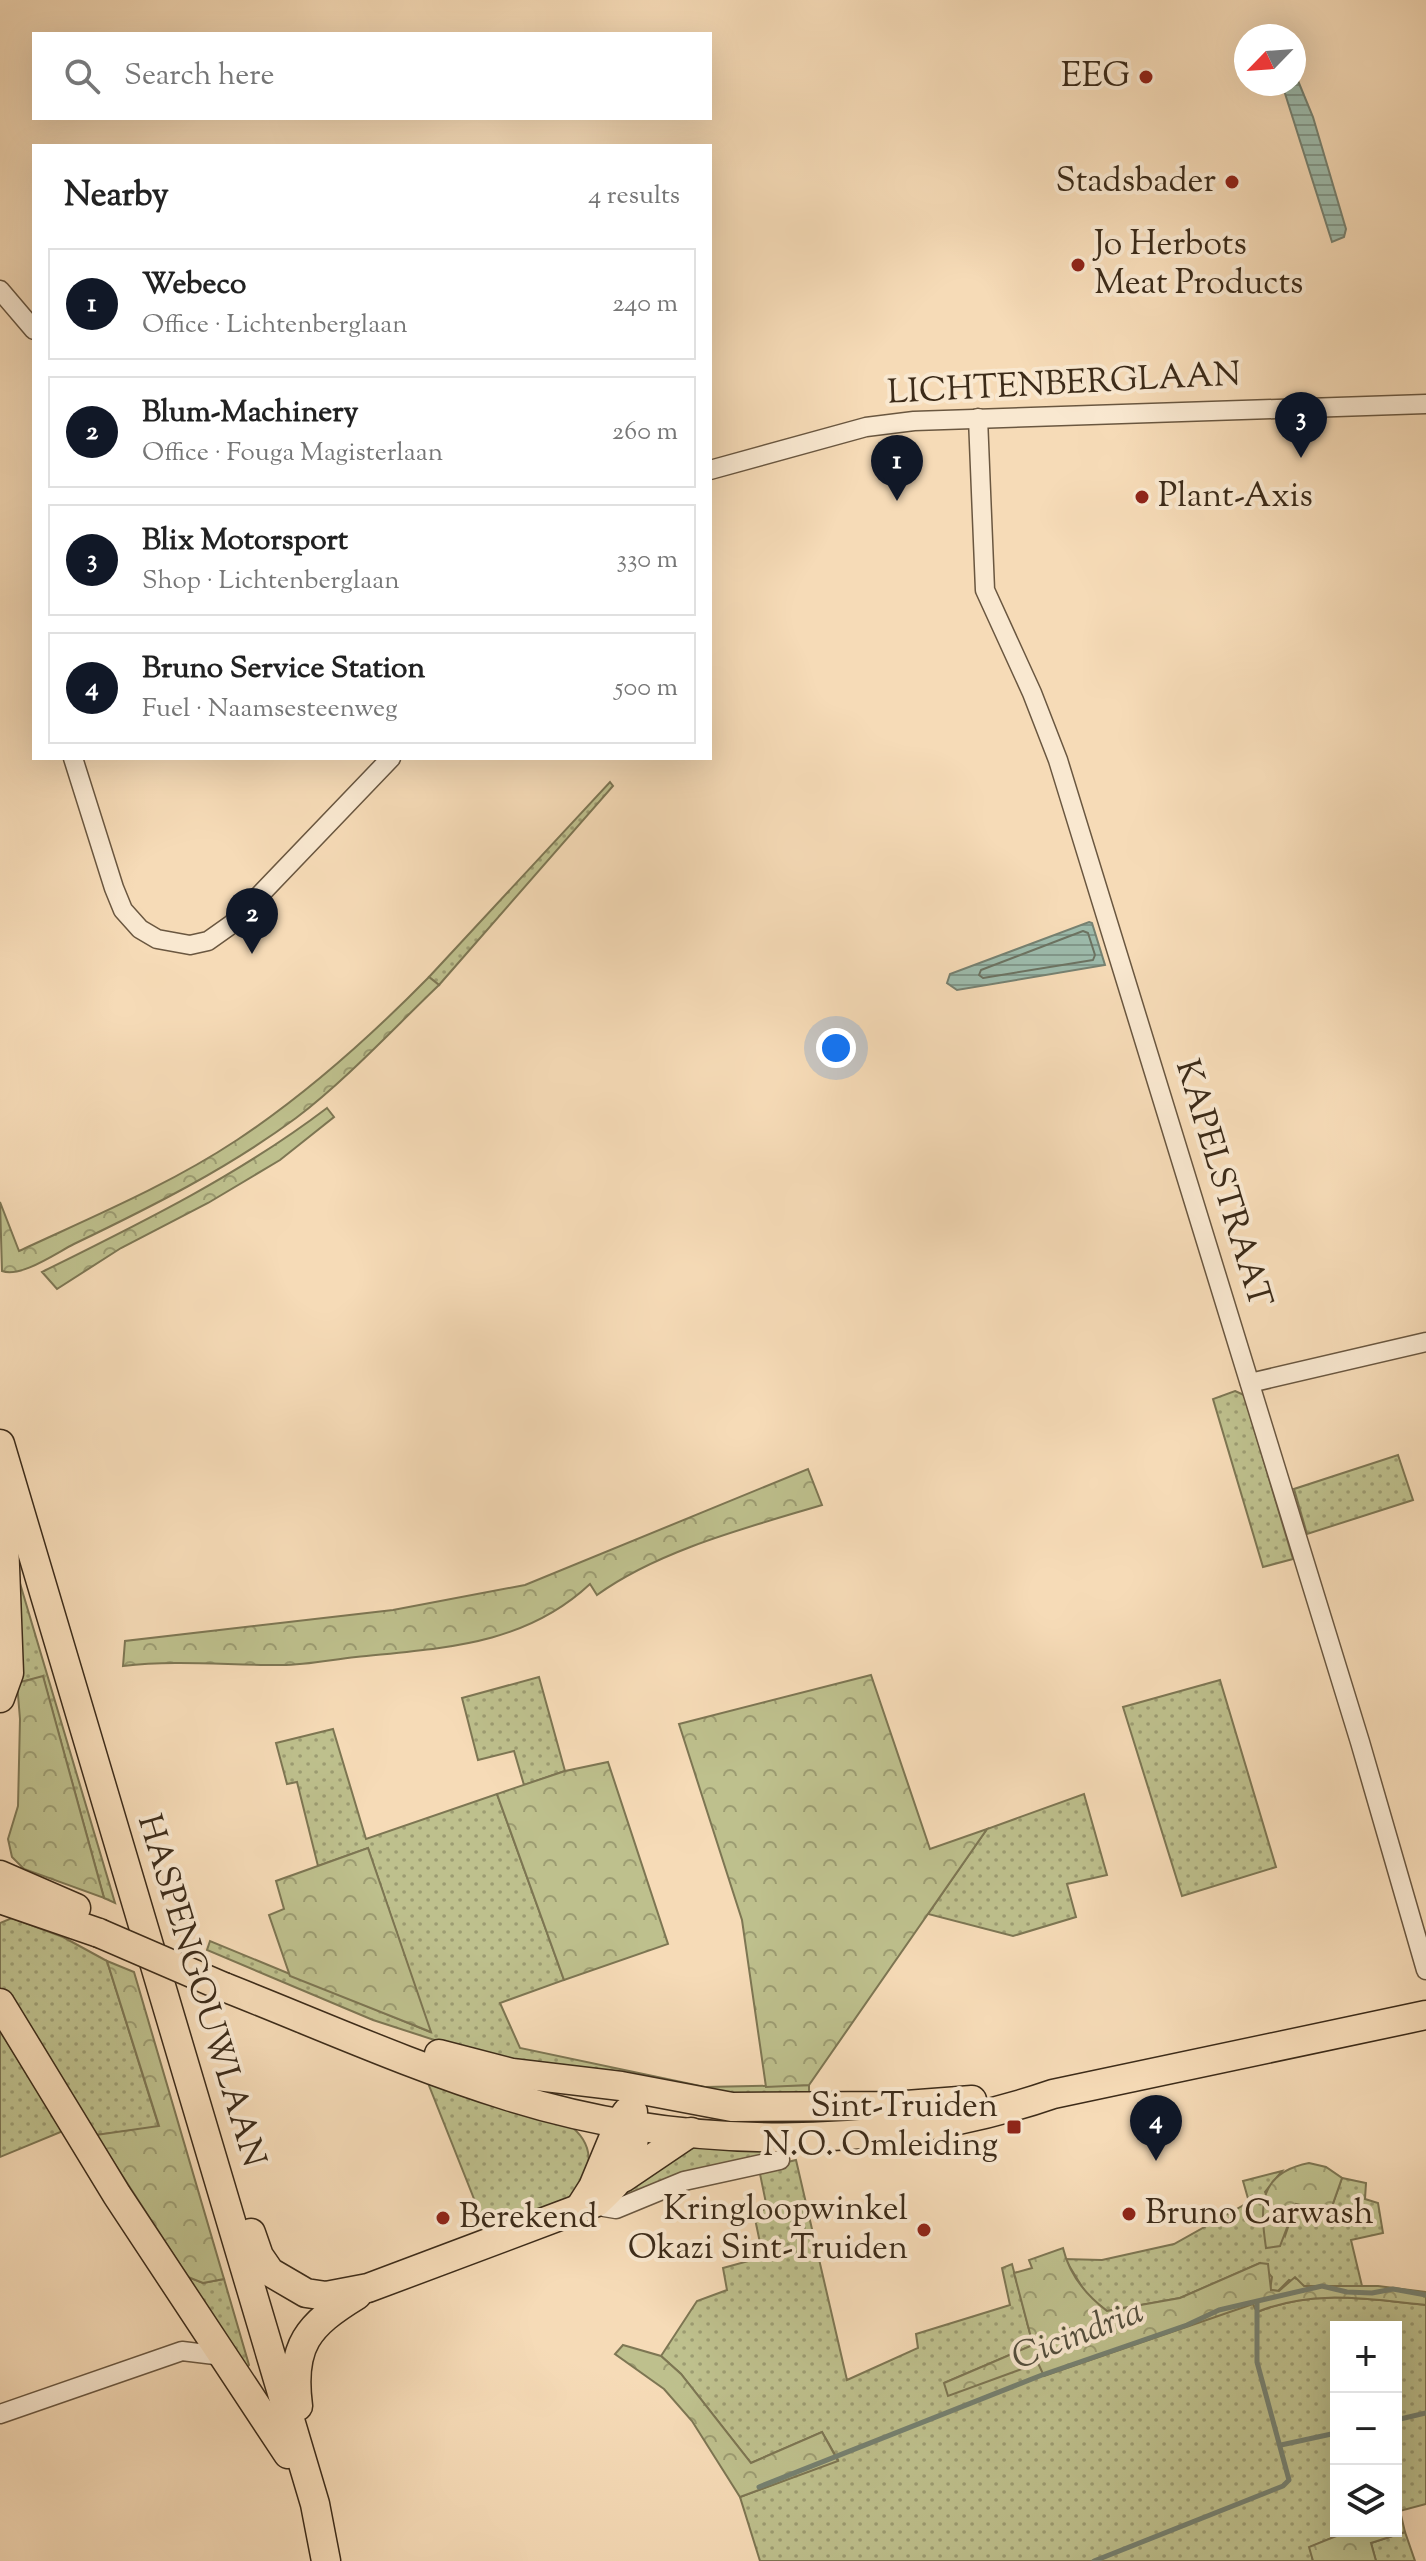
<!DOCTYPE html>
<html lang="en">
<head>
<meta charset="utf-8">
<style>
  body { margin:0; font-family:"Sorts Mill Goudy",serif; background:#f2f2f2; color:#222 }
  .controls { position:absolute; right:24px; bottom:24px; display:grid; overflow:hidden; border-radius:0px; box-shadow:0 8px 32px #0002 }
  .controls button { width:72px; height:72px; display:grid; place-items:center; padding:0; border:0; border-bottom:2px solid #e0e0e0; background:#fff; color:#222; font:40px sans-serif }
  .compass { position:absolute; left:1234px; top:24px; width:72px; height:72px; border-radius:50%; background:#fff; box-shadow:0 8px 32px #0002; rotate:245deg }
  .you { position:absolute; left:836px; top:1048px; width:28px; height:28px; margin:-20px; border:6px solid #fff; border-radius:50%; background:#1a73e8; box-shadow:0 0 0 12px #1a73e833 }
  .badge { display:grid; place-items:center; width:52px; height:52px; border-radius:50%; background:#111827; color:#fff; font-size:26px; font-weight:700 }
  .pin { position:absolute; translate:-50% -66px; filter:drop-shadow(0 2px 4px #0008) }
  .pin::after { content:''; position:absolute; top:42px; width:28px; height:24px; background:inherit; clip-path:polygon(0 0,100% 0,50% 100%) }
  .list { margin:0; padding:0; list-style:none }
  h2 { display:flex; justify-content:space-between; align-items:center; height:104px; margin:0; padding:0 32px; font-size:34px }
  h2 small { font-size:26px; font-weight:400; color:#767676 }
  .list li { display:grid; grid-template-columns:52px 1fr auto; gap:24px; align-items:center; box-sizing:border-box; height:112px; margin:0 16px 16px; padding:0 16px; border:2px solid #e0e0e0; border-radius:0px }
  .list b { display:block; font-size:30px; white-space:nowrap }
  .list p { margin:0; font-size:26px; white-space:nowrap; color:#767676 }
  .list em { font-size:26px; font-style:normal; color:#767676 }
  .icon { flex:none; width:44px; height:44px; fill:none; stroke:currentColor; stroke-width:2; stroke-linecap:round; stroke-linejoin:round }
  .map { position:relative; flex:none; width:1426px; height:2561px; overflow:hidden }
  .search { position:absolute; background:#fff; box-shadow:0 8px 32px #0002; left:32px; top:32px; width:680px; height:88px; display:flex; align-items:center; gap:20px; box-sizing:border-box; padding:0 28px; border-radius:0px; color:#767676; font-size:30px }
  .panel { position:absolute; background:#fff; box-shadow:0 8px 32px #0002; left:32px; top:144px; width:680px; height:616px; border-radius:0px }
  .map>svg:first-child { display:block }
  .grass { fill:url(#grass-dots); stroke:#7d7653; stroke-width:2 }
  .forest { fill:url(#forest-crowns); stroke:#7d7653; stroke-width:2 }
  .water { fill:url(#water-rules); stroke:#768171; stroke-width:2 }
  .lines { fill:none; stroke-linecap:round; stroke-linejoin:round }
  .shore { stroke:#6c7362; stroke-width:2 }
  .stream { stroke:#768171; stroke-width:5 }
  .street-casing { stroke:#6a5740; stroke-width:21 }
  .primary-casing { stroke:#3c2b19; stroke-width:31 }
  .street { stroke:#f9e8d0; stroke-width:18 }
  .primary { stroke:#f6dbb7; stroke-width:28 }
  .primary-bridge-casing { stroke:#3c2b19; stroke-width:31; stroke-linecap:butt }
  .primary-bridge { stroke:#f6dbb7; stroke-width:28 }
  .poi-dot { fill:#8f2418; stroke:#f9e8d0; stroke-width:3 }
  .labels { text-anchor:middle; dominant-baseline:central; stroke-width:8; stroke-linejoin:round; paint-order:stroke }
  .poi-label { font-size:34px; fill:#3c2b19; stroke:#f9e8d0; text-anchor:end }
  .street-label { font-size:34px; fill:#3c2b19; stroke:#f9e8d0 }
  .water-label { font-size:36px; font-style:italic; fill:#544f3e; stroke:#f9e8d0 }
</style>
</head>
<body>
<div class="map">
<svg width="1426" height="2561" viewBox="0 0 1426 2561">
  <defs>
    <pattern id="grass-dots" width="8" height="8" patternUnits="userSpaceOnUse" patternTransform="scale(2)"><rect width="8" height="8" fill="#bec08d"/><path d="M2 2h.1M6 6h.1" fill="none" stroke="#9c9c72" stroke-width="1.8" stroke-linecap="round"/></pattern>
    <pattern id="forest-crowns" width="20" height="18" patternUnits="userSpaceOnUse" patternTransform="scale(2)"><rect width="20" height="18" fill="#bec08d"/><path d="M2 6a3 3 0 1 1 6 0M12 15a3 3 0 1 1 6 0" fill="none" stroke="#9c9c72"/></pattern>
    <pattern id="water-rules" width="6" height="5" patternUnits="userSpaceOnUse" patternTransform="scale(2)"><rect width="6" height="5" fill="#9dbbac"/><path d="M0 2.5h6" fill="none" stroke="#81988b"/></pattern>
  </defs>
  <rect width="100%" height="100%" fill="#f6dbb7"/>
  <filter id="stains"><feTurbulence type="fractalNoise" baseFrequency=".0025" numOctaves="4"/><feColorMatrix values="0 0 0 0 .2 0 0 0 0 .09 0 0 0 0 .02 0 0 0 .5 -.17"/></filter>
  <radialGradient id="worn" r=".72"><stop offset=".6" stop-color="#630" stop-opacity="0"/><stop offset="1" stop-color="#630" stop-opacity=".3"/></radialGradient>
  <g class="grass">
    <path d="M610,782L613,786L439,985L429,977Z"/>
    <path d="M1235,1391L1244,1395L1293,1559L1263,1567L1213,1399Z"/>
    <path d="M1398,1455L1413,1500L1307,1534L1294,1489Z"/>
    <path d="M19,1580L115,1903L104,1898L43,1677L17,1683Z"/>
    <path d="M539,1677L565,1771L524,1785L514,1751L478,1760L462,1698Z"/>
    <path d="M1220,1680L1276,1867L1182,1896L1123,1707Z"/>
    <path d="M333,1729L366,1839L497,1794L564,1980L500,2003L520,2048L705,2087L809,2085V2100L696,2096L459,2048L373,2020L207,1950L210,1941L430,2032L368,1848L318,1866L297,1782L287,1784L276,1743Z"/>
    <path d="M1084,1794L1107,1875L1067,1884L1076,1917L1013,1936L928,1914L987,1829Z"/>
    <path d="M12,1918L63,1937L107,1961L159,2127L96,2135L0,1994V1923Z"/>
    <path d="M0,2031L63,2131L0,2157Z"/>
    <path d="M428,2083L568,2124C597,2145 590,2167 580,2197L488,2234Z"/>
    <path d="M692,2143L807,2150L679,2178L616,2203L633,2179Z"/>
    <path d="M796,2160L847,2380L918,2348L916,2334L1010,2305L1002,2268L1012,2264L1033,2345L944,2383L1038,2362L1044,2375L1253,2303L1257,2312C1313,2289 1367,2299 1426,2305V2504L1396,2512V2327H1336V2531H1349L1310,2547L1313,2561H760L740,2497L838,2460L822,2432L751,2463L681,2374L661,2356L697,2301L727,2290L723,2268L763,2257L754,2214L767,2208L759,2169Z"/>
    <path d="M1282,2171L1265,2192L1285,2236L1296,2204L1330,2212L1342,2178L1366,2183L1365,2199L1378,2203L1383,2233L1351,2240L1362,2286H1304L1289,2280L1278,2291L1270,2290L1272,2277L1260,2263L1180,2298L1107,2311L1087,2295L1065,2259L1102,2260L1174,2244L1249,2202L1243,2181Z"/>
    <path d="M188,2277L203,2283L224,2279L249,2365L244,2370Z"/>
    <path d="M1405,2532L1415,2561H1376L1371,2543Z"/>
  </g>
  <g class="forest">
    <path d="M429,977L439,985C392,1030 347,1079 296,1118C227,1169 151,1207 74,1244C56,1253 21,1278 2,1271L0,1202L19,1251C92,1217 169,1185 237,1140C308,1093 370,1037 429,977Z"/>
    <path d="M327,1108L334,1117L280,1160L208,1203L121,1248L57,1289L42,1272C141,1223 239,1175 327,1108Z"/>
    <path d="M808,1469L822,1505C749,1527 659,1550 597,1595L590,1584C524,1646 442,1648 356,1657C329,1660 303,1666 277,1665C224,1665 175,1660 123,1666L125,1641L393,1610L525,1585Z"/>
    <path d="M871,1675L930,1849L987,1829L809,2085L766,2087L742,1920L679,1724Z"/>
    <path d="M43,1676L104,1898L24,1869L12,1857L8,1839L18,1806L20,1719L17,1683Z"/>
    <path d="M608,1762L668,1944L564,1980L497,1794L565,1771Z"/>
    <path d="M368,1848L431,2032L290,1976L269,1915L284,1909L276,1881Z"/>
    <path d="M107,1961L134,1972L224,2279L203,2283L188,2277L96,2135L159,2126Z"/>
    <path d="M1309,2163L1326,2167L1342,2178L1330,2212L1296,2204L1280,2246L1266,2248C1260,2206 1258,2173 1309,2163Z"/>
    <path d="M1063,2248C1069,2274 1086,2295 1107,2311L1180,2298L1260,2263L1268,2264L1271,2290L1279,2291L1295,2277L1304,2286H1378L1426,2292V2305C1367,2299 1313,2289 1257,2312L1253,2304L1044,2376L1038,2363L948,2396L944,2383L1033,2345L1014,2273L1032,2268L1029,2260Z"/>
    <path d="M623,2345L661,2356L681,2374L751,2463L822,2432L838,2461L740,2497L692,2421L664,2389L615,2354Z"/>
    <path d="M1400,2511L1405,2532L1371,2543L1376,2561H1313L1309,2547L1349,2531H1396V2512Z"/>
  </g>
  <g class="water">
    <path d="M1294,71L1313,117L1346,229L1344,237L1332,242L1282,84H1294Z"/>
    <path d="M1089,922L1092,923L1105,965L957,990L947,983L950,974Z"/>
  </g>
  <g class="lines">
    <path class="shore" d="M1083,931L1088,933L1095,955L1093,960L983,978L979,975L981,970Z"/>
    <g class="stream">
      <path d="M1396,2420L1426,2413"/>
      <path d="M1281,2445L1336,2433"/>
      <path d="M759,2487L1042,2375L1187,2325L1219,2310L1322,2286L1347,2292L1372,2293L1393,2289L1426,2295"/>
      <path d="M1094,2561L1283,2486L1289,2480L1257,2362V2302"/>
    </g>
    <g class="street-casing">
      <g id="street">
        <path d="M0,290L34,330"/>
        <path d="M978,418L985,590L1032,693L1058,760L1360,1742L1426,1970"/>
        <path d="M710,470L866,427L914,421L1426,404"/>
        <path d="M73,758L114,888L123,910L140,929L157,939L190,945L208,941L232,924L391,758"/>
        <path d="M1250,1383L1426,1342"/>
        <path d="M591,2196L604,2207L616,2209L684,2181L780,2160"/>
        <path d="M0,2414L182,2351L223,2356"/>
      </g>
    </g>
    <g class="primary-casing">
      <g id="primary">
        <path d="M0,1444L315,2504L326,2561"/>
        <path d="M0,1698L9,1673L2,1487"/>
        <path d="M0,1875L76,1908"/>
        <path d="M0,1899L99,1933"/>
        <path d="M224,1987C318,2024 411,2066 508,2096C680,2150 882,2153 1053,2094L1426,2015"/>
        <path d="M0,2003L117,2195L288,2454"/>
        <path d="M439,2054L512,2073L621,2086L732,2107L893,2106L972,2100"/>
        <path d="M623,2178L691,2132"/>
        <path d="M579,2209L593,2187L620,2122L627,2112H633"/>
        <path d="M251,2233L259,2256L270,2272L306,2293L326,2296L368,2288L597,2202C627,2174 630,2167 636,2126L627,2113"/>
        <path d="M298,2406C290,2345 308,2325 357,2295"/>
      </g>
    </g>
    <use href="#street" class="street"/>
    <use href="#primary" class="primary"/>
    <g class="primary-bridge-casing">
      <path id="primary-bridge" d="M99,1933L224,1987"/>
    </g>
    <use href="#primary-bridge" class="primary-bridge"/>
  </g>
  <g class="poi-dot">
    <circle cx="1146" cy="77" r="8"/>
    <circle cx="1232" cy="182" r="8"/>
    <circle cx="1078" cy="265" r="8"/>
    <circle cx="1142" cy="497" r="8"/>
    <rect x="1006" y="2119" width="16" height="16" rx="4"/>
    <circle cx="1129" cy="2214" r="8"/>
    <circle cx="443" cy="2218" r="8"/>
    <circle cx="924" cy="2230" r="8"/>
  </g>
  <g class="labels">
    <g class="poi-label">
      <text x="1130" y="77">EEG</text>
      <text x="1216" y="182">Stadsbader</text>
      <text x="1094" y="245" text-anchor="start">Jo Herbots<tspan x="1094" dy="39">Meat Products</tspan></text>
      <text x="1158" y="497" text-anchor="start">Plant-Axis</text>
      <text x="998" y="2107">Sint-Truiden<tspan x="998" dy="39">N.O. Omleiding</tspan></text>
      <text x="908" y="2210">Kringloopwinkel<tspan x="908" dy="39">Okazi Sint-Truiden</tspan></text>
      <text x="1145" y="2214" text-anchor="start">Bruno Carwash</text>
      <text x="459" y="2218" text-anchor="start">Berekend</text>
    </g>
    <g class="street-label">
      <text transform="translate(1064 385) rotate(-3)">LICHTENBERGLAAN</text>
      <text transform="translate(1222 1184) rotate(73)">KAPELSTRAAT</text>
      <text transform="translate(200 1991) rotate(73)">HASPENGOUWLAAN</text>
    </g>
    <g class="water-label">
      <text transform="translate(1078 2336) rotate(-21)">Cicindria</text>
    </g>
  </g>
  <rect width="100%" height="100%" filter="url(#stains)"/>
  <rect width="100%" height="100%" fill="url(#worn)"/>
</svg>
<div class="controls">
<button>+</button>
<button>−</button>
<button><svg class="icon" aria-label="layers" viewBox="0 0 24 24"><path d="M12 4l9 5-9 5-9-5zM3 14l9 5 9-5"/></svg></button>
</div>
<svg class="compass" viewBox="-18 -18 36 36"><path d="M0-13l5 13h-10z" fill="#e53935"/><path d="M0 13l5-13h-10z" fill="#767676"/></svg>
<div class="you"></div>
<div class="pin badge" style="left:897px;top:501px">1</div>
<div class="pin badge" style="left:252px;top:954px">2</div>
<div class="pin badge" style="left:1301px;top:458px">3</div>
<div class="pin badge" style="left:1156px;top:2161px">4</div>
<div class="search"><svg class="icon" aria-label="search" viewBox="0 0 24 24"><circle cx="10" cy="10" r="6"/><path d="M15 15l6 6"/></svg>Search here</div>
<section class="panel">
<h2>Nearby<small>4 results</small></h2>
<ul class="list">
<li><span class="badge">1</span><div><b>Webeco</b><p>Office · Lichtenberglaan</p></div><em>240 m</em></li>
<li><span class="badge">2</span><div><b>Blum-Machinery</b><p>Office · Fouga Magisterlaan</p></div><em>260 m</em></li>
<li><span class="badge">3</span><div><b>Blix Motorsport</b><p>Shop · Lichtenberglaan</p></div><em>330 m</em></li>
<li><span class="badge">4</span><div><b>Bruno Service Station</b><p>Fuel · Naamsesteenweg</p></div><em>500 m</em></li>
</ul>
</section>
</div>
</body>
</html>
